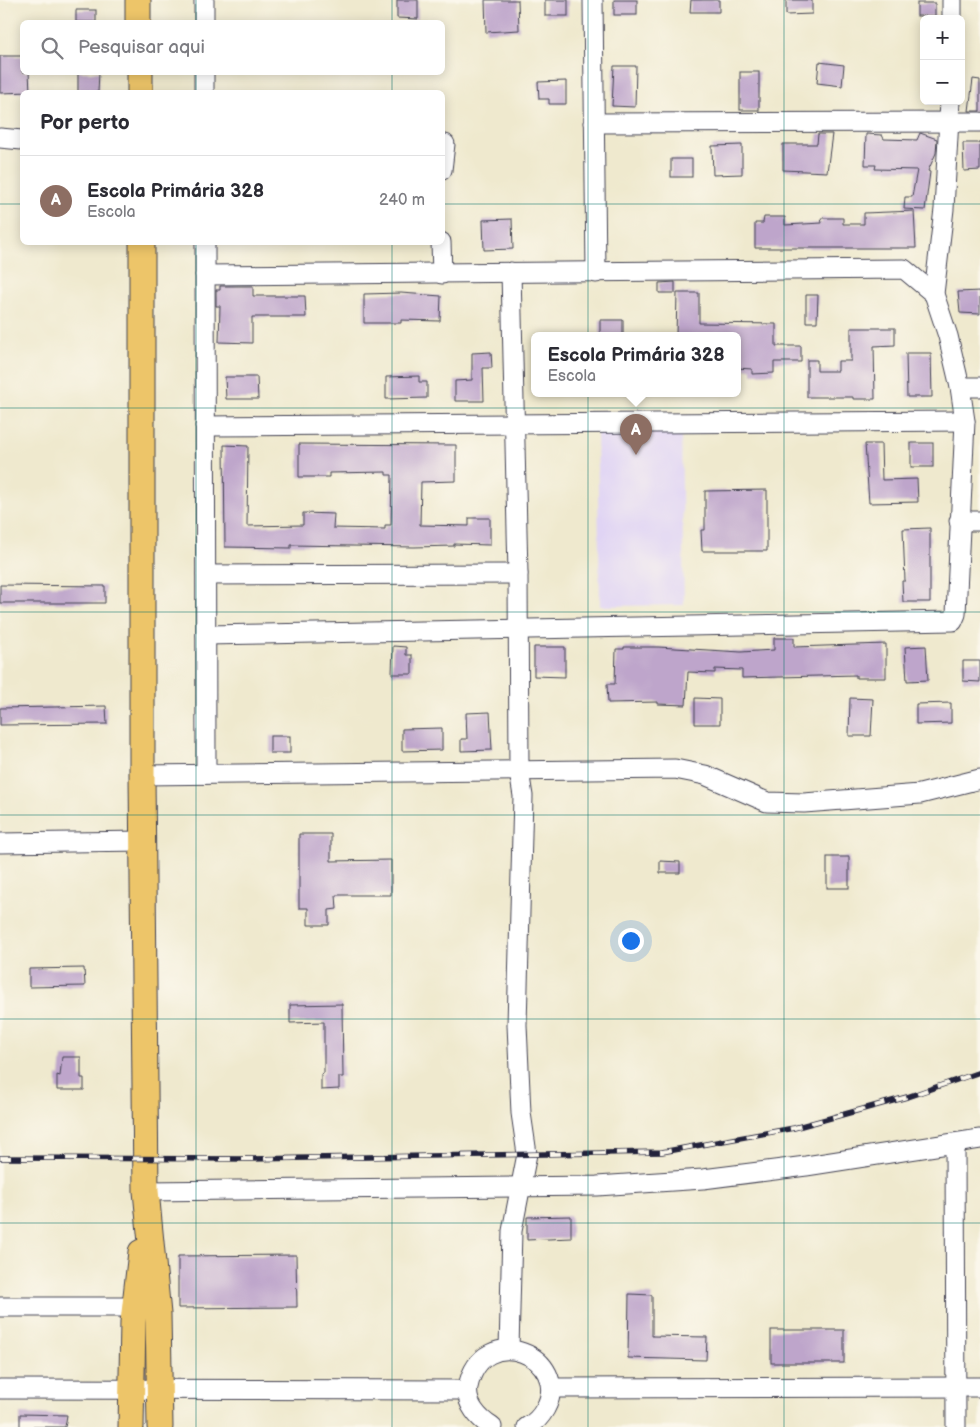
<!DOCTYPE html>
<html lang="pt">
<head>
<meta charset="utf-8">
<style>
  body { margin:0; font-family:"Balsamiq Sans",sans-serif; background:#f2f2f3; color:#2b2b33 }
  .controls { position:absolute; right:15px; top:15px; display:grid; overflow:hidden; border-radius:8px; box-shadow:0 2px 12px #0003 }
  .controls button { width:45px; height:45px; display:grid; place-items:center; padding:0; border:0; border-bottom:1px solid #e1e1e2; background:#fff; color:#2b2b33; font:25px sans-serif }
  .you { position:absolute; left:630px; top:940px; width:18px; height:18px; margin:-12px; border:4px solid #fff; border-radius:50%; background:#1a73e8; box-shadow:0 0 0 8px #1a73e833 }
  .badge { display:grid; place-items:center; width:32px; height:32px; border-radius:50%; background:#d1495b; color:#fff; font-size:16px; font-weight:700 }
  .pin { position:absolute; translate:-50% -41px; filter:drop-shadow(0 1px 2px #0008) }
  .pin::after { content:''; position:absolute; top:26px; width:18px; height:15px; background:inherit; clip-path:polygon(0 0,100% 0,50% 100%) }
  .popup { position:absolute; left:531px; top:332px; width:210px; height:65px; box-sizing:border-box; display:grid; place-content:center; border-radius:8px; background:#fff; filter:drop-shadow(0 1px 4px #0005); font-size:16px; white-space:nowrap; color:#7c7c81 }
  .popup b { font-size:19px; color:#2b2b33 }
  .popup::after { content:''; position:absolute; left:50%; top:100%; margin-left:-10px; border:10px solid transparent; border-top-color:#fff }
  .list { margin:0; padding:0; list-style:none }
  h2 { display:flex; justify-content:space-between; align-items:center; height:65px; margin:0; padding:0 20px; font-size:21px }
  h2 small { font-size:16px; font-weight:400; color:#7c7c81 }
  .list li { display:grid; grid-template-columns:32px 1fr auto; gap:15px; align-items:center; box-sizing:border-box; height:90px; padding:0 20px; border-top:1px solid #e1e1e2 }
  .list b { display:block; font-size:19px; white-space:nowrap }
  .list p { margin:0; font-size:16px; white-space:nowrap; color:#7c7c81 }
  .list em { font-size:16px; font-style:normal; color:#7c7c81 }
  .icon { flex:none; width:28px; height:28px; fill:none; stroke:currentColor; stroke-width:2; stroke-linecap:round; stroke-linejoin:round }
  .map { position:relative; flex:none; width:980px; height:1427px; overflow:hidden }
  .search { position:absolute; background:#fff; box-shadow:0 2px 12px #0003; left:20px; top:20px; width:425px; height:55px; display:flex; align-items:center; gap:12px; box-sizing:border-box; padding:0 18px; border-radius:8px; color:#7c7c81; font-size:19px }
  .panel { position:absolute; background:#fff; box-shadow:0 2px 12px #0003; left:20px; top:90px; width:425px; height:155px; border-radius:8px }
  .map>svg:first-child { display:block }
  .built { fill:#e0d4f4 }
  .building { fill:#bea5cb }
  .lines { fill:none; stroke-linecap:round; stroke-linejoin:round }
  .minor-casing { stroke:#414051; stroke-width:21 }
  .major-casing { stroke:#414051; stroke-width:27 }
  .minor { stroke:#fff; stroke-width:19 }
  .major { stroke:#edc569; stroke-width:25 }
  .rail-casing { stroke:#22223b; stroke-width:5.5 }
  .rail { stroke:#fbf7ec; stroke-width:4; stroke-dasharray:11; stroke-linecap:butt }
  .grid { fill:none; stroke:#0f766e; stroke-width:1; stroke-opacity:0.55 }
</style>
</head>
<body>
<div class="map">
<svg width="980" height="1427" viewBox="0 0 980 1427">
  <rect width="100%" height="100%" fill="#fbf7ec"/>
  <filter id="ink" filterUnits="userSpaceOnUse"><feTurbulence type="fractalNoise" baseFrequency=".02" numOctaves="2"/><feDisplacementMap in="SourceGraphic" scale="10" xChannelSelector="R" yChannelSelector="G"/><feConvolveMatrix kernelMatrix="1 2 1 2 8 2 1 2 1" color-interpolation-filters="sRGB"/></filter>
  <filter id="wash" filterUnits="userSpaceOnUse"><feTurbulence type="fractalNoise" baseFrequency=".0096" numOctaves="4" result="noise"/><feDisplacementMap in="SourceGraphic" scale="20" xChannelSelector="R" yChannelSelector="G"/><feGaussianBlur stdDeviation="1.12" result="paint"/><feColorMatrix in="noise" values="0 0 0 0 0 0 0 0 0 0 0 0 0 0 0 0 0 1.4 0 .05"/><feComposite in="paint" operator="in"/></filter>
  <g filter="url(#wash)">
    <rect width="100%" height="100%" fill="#efe9ce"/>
    <path class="built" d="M681,432L684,605L600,606L597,433Z"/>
    <g id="blocks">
      <g class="building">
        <path d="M397,0H418V19L397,18Z"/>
        <path d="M485,0H518L519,30L486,32Z"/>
        <rect x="545" y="0" width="23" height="16"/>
        <rect x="614" y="0" width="23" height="15"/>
        <path d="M691,0H719V12H690Z"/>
        <path d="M786,0H812V14L786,15Z"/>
        <rect x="917" y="3" width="18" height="13"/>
        <rect x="76" y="10" width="20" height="12"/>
        <path d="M0,56H22V72H29L30,92L0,93Z"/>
        <path d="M819,62L844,65L842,86L817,83Z"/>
        <path d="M614,66H636L635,107L612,106Z"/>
        <path d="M78,72H99L98,92H78Z"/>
        <rect x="740" y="72" width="19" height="38"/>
        <path d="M973,79L980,80V111H969Z"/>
        <path d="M566,81V104H549V99H539L538,82Z"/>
        <path d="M920,133L937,139L936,153L928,171L930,172L925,210L904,209L905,197H912L917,170L875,169L876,165H865L866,134L882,135L884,139L917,140Z"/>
        <path d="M818,134H832L827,172L783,170V144H817Z"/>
        <path d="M963,143H980V170L964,171Z"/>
        <path d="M742,145V174L713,175L712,146Z"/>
        <rect x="671" y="159" width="21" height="18"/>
        <path d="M914,211L916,248H755V223H763L764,217H785V225L822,223L821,218H843V224H864V213Z"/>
        <path d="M512,219L513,249L484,250L483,220Z"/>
        <path d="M675,282V293H659V283Z"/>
        <path d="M220,286H253V296H305L306,317H252V343L219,342L220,306H216V290H220Z"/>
        <path d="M980,291V314L960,313L958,292Z"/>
        <path d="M401,293L441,296L440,321L401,320V323H364V294Z"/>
        <path d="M677,293H699V323L776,324V346H801V362H774V373L752,374V369L737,368V336H676Z"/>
        <path d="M806,295H818L817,322H806Z"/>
        <rect x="600" y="320" width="23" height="16"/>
        <path d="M851,328H895V345L874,346L875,399H853V397H807V360H817V371H838V361H851Z"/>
        <path d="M491,352L492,368H483L484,401H455V381L472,380V353Z"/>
        <path d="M906,353H931L932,397H907Z"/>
        <path d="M419,376V382H427V398L386,399V377Z"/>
        <path d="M225,377H257L258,399H226Z"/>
        <rect x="911" y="443" width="22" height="24"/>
        <path d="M299,444L456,445V481L421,482L420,525L469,526V518H490V545L454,544V546L414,547L291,545V548L225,547L224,445L248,446L247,526L303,525V513L334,514L333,528L385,529V525H391L392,475H386V472L329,473V477H299Z"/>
        <path d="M865,444H881L882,480L917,479L918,502L869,503Z"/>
        <path d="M767,490V551H702L701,530H705V491Z"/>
        <path d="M930,528V602H903L902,581H905L903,529Z"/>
        <path d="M0,585L105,586V603H0Z"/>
        <path d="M774,638H794V647L886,644V678H856V675L742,678V670L715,669V673L688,672L686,705L658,704V702L608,703L607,684H615L616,649H624V647H658L741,652L774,650Z"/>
        <path d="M393,646L406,647V655H412V674H392Z"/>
        <path d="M926,646L928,680L907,681L905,647Z"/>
        <path d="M534,647H565V677L534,676Z"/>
        <path d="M963,661H980V682L963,681Z"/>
        <path d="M695,698L720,699V724H695Z"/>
        <path d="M850,698L873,699L871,736H849Z"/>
        <path d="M951,703V723L916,724V704Z"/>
        <path d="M106,706L107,724L0,725V708Z"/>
        <path d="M490,712L492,750L461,751V739H467L466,713Z"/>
        <path d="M442,728V750L402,751V729Z"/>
        <rect x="270" y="736" width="20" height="17"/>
        <path d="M299,834H331V861L391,860V895H336L337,909L329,910V925H308V908H299Z"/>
        <rect x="827" y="857" width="22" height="31"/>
        <path d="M660,861L680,862V873H660Z"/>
        <path d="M84,968L85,986L29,987V969Z"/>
        <path d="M342,1004L343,1077H339V1089L321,1090V1074L324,1073V1022L290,1023V1005Z"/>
        <path d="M62,1057H81V1078H84V1090H57V1075L60,1076Z"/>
        <path d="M571,1216V1238L527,1240V1217Z"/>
        <path d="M296,1255L297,1307L178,1308V1256Z"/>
        <path d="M629,1294L652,1295V1336L707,1337L706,1360L628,1358Z"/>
        <rect x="771" y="1330" width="73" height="33"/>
        <path d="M20,1414L67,1415L65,1427H20Z"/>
      </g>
    </g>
  </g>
  <g filter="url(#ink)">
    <use href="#blocks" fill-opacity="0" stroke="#414051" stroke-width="1"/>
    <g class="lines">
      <g class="minor-casing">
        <g id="minor">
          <path d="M204,0V22"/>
          <path d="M593,0L596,273"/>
          <path d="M952,19V0"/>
          <path d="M204,72V92"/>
          <path d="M594,123L980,122"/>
          <path d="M0,138L22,140"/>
          <path d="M442,170L445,144"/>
          <path d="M205,242L206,774"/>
          <path d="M441,242L442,274"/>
          <path d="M205,275L904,269L934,294"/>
          <path d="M960,387H980"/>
          <path d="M205,426L965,421"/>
          <path d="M959,521H980"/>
          <path d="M206,575L518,574"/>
          <path d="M206,635L953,621L956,614L965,421L960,387L948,336L934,294L944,209L950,101"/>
          <path d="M142,775L675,769L705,775L767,802L804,803L920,794L980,779"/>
          <path d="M0,843L143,841"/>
          <path d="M955,1143L956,1427"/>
          <path d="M146,1191L597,1186L703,1179L806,1166L980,1139"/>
          <path d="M0,1307H146"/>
          <path d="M509,1349L512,1231L527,1154L521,1113L517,1025L523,796L519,771L518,574L511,272"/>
          <path d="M551,1388L980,1387"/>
          <path d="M0,1389L467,1390"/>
          <path d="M492,1427C479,1419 465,1404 468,1387C482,1318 574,1357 545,1409C541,1416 535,1423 527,1427"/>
        </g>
      </g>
      <g class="major-casing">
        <g id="major">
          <path d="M138,0V22"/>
          <path d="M140,72V92"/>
          <path d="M142,242V775L146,1191L158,1314L160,1427"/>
          <path d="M131,1427L133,1322L141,1252"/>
        </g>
      </g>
      <use href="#minor" class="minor"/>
      <use href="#major" class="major"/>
      <g class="rail-casing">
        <path id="rail" d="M0,1158L250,1159L662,1152L794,1128L907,1097L980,1072"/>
      </g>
      <use href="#rail" class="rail"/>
    </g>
  </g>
  <path class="grid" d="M196,0V22M392,0V22M588,0V1427M784,0V1427M196,72V92M392,72V92M0,204H22M442,204H980M196,242V1427M392,242V1427M0,408H980M0,612H980M0,815H980M0,1019H980M0,1223H980"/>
</svg>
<div class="controls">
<button>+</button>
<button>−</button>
</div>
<div class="you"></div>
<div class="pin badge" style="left:636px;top:455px;background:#8d6e63">A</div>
<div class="popup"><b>Escola Primária 328</b>Escola</div>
<div class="search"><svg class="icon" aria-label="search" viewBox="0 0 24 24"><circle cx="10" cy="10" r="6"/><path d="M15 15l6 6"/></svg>Pesquisar aqui</div>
<section class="panel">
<h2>Por perto<small></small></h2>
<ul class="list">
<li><span class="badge" style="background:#8d6e63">A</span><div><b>Escola Primária 328</b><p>Escola</p></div><em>240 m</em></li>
</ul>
</section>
</div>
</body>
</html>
